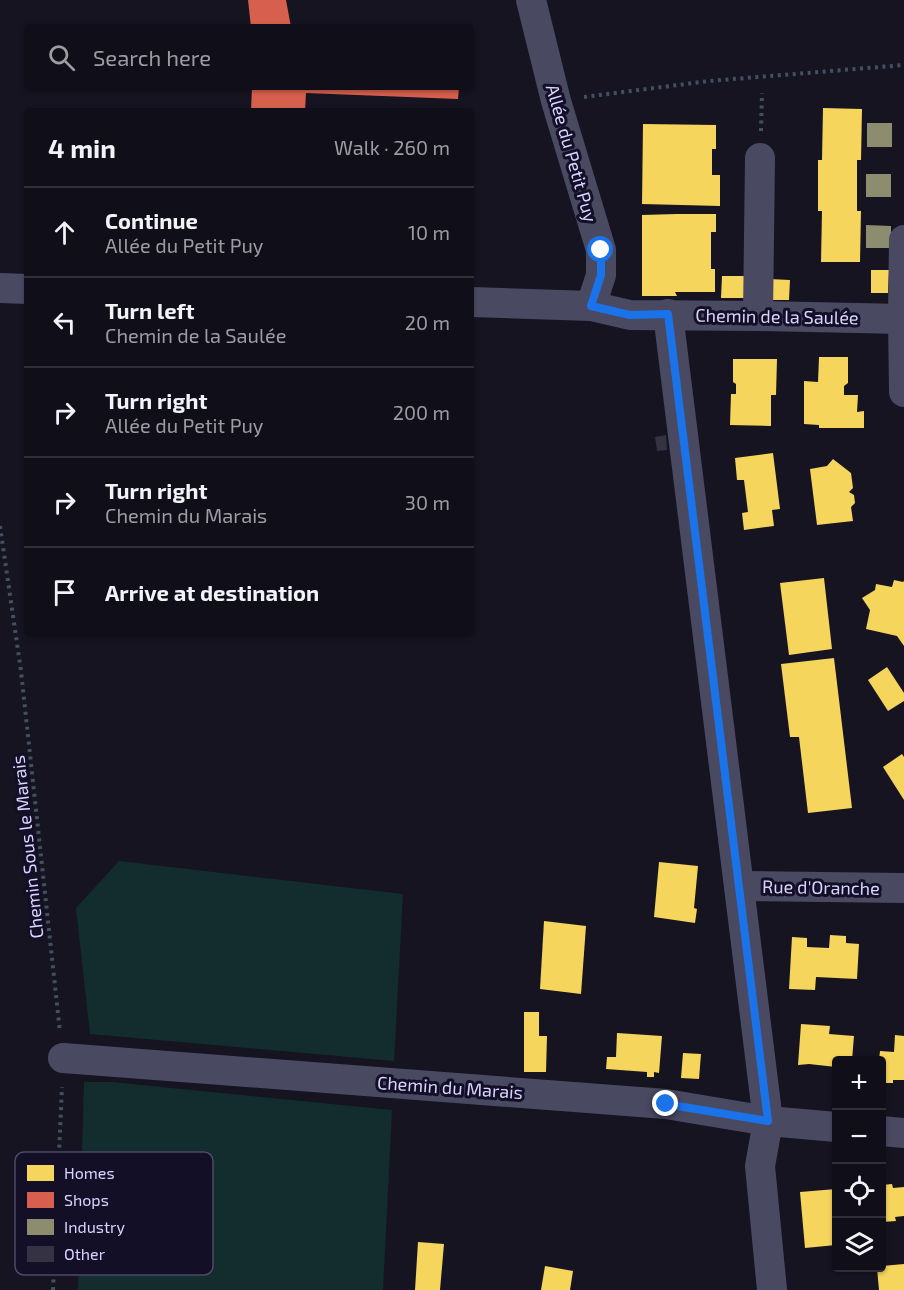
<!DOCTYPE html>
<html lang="en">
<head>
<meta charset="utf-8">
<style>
  body { margin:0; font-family:"Exo 2",sans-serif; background:#1e1d26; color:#f1f3f6 }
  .controls { position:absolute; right:18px; bottom:18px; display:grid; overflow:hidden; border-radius:6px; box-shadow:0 2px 4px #0004 }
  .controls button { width:54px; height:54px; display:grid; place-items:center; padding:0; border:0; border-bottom:2px solid #302f38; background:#100f19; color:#f1f3f6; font:30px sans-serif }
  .stop { position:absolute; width:18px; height:18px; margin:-14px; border:4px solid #1a73e8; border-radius:50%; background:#fff }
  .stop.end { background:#1a73e8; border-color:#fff; box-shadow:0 2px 6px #0008 }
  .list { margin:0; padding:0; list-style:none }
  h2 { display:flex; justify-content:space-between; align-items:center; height:78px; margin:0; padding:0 24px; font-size:26px }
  h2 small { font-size:20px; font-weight:400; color:#9c9ca2 }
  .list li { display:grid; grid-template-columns:39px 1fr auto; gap:18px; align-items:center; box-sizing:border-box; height:90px; padding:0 24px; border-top:2px solid #302f38 }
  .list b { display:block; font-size:22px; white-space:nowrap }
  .list p { margin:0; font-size:20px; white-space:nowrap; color:#9c9ca2 }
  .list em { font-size:20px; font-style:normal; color:#9c9ca2 }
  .icon { flex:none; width:33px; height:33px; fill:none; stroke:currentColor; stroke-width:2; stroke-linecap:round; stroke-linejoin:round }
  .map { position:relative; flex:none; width:904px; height:1290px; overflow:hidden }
  .search { position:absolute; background:#100f19; box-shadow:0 2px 4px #0004; left:24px; top:24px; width:450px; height:66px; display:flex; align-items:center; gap:15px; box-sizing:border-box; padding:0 21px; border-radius:6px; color:#9c9ca2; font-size:22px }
  .panel { position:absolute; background:#100f19; box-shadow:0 2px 4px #0004; left:24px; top:108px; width:450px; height:528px; border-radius:6px }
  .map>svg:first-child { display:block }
  .green { fill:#132c2d }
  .homes { fill:#f6d55c }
  .shops { fill:#d6604d }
  .industry { fill:#8c8c6e }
  .building { fill:#343243 }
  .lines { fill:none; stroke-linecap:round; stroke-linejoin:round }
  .path { stroke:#44505f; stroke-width:4; stroke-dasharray:3 4.5; stroke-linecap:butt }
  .minor { stroke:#4a4962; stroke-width:30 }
  .route { stroke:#1a73e8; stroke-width:8 }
  .labels { text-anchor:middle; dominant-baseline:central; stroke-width:6; stroke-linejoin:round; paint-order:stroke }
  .street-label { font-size:18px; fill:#d9d4ff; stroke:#130f26 }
  .key { fill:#130f26; stroke:#4e4a67; stroke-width:1.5 }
  .key-label { font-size:16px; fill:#d9d4ff }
</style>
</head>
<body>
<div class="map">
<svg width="904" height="1290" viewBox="0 0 904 1290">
  <rect width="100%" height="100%" fill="#161421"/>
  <g class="green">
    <path d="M119,861L403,894L394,1061L90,1034L76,908Z"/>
    <path d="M84,1082H112L392,1110L383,1290H78Z"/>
  </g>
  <g class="homes">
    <path d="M823,108L862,109L861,160H857V211H861L860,262H821L822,211H818V160H822Z"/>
    <path d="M643,124L716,125V149H712V175H720V206L642,204Z"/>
    <path d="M676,214H716V232H711V269H715V292H675L677,296H642V215Z"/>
    <path d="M871,270H889L888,293H871Z"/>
    <path d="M722,276H745L744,298H721Z"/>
    <path d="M769,279L790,280L789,300H768Z"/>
    <path d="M819,357H848V383L844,386V395H858L857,412L864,411V428H819V425L804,424V381L818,382Z"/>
    <path d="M733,359H777L776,395H771V426L730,425L731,394H736V384L733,382Z"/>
    <path d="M773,453L780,509L772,510L774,526L744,530L742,513L748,512L744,480H737L735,458Z"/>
    <path d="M833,459L851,473L853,488L849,492L854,495L855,503L851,507L853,521L817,525L810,469L827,466Z"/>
    <path d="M824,578L832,649L789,655L780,583Z"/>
    <path d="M894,580L903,582L904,581V646L897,636L866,629L870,610L862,598L875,590L876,584L892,587Z"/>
    <path d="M834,658L852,808L808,813L799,737H790L781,664Z"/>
    <path d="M887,667L904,693V701L888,711L868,680Z"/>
    <path d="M902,754L904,757V800L883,767Z"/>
    <path d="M659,862L698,866L694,908L697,909L695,923L654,917Z"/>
    <path d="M544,921L586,926L581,994L540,989Z"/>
    <path d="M830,935L846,936V943L859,944L857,979L816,977L815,990L789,989L792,937L807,938V947L829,948Z"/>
    <path d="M524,1012H539V1036H547L546,1072H524Z"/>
    <path d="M801,1024L830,1026L829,1034L854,1036L852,1060H836V1067L809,1064L798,1065Z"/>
    <path d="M617,1033L662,1036L659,1073L654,1072V1077H647V1072L606,1069L607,1057H616Z"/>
    <path d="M895,1035L904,1036V1080H893V1083H882V1060H879L880,1051L894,1052Z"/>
    <path d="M683,1053L701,1054L699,1079L681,1078Z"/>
    <path d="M892,1184L893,1188L904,1187V1216L895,1217L896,1221L882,1222V1185Z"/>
    <path d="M836,1189V1245L805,1248L800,1192Z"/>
    <path d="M418,1242L444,1244L440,1290H415Z"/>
    <path d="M904,1264V1290H879L877,1268H882V1266Z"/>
    <path d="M545,1266L573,1271L570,1290H541Z"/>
  </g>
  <g class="shops">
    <path d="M248,0H286L291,27H251Z"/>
    <path d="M252,87H459L458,99L306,93L305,111H251Z"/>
  </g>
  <g class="industry">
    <rect x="867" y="123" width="25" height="24"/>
    <rect x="866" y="174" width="25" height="23"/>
    <path d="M866,225L891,226V248H866Z"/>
  </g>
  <path class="building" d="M666,435L667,450L657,451L655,437Z"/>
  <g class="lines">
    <g class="path">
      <path d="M584,97L709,81L904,65"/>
      <path d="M761,131L762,93"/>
      <path d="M0,526L21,671L60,1032"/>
      <path d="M53,1290L62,1087"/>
    </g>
    <g class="minor">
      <path d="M531,0L556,101L601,250V275L591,306"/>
      <path d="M904,240L903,319L904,392"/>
      <path d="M0,288L27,289"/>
      <path d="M471,302L591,306L630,315L758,316L904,319"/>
      <path d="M668,314L768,1121L760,1166L772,1290"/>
      <path d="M758,316L760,158"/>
      <path d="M739,886L904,888"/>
      <path d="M63,1058L666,1104L768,1121L836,1127"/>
      <path d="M882,1131L904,1133"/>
    </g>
  </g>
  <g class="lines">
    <path class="route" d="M601,250V275L591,306L630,315L668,314L768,1121L666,1104"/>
  </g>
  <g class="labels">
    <g class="street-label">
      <text transform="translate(572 153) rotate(74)">Allée du Petit Puy</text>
      <text transform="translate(777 316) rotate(1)">Chemin de la Saulée</text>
      <text transform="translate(27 847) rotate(-96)">Chemin Sous le Marais</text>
      <text transform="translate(821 887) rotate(1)">Rue d'Oranche</text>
      <text transform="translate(450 1087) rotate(4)">Chemin du Marais</text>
    </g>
  </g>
  <rect x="15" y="1152" width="198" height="123" rx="9" class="key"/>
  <rect x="27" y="1165" width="27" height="16" fill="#f6d55c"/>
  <rect x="27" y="1192" width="27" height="16" fill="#d6604d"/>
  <rect x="27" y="1219" width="27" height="16" fill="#8c8c6e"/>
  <rect x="27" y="1246" width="27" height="16" fill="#343243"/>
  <g class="key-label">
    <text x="64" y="1179">Homes</text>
    <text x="64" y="1206">Shops</text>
    <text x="64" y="1233">Industry</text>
    <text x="64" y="1260">Other</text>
  </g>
</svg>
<div class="controls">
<button>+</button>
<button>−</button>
<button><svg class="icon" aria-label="locate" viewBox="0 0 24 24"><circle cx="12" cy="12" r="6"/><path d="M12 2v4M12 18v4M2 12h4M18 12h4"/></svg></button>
<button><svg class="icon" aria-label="layers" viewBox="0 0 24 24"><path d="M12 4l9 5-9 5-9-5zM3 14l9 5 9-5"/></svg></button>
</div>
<div class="stop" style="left:601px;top:250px"></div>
<div class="stop end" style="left:666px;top:1104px"></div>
<div class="search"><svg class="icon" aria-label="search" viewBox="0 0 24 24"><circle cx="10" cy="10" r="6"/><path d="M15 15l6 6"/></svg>Search here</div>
<section class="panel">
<h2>4 min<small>Walk · 260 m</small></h2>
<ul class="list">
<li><svg class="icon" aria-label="ahead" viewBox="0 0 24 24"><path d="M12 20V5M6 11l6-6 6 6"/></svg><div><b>Continue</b><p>Allée du Petit Puy</p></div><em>10 m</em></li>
<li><svg class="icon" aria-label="left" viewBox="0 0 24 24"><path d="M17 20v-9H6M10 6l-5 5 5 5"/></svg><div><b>Turn left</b><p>Chemin de la Saulée</p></div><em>20 m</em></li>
<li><svg class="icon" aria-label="right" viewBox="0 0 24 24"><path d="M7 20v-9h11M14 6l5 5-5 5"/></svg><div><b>Turn right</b><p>Allée du Petit Puy</p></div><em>200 m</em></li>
<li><svg class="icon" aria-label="right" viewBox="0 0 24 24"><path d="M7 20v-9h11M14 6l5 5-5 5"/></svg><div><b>Turn right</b><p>Chemin du Marais</p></div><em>30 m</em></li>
<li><svg class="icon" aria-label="arrive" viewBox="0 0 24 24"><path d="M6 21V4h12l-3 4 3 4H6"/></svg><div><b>Arrive at destination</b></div></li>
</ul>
</section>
</div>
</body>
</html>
